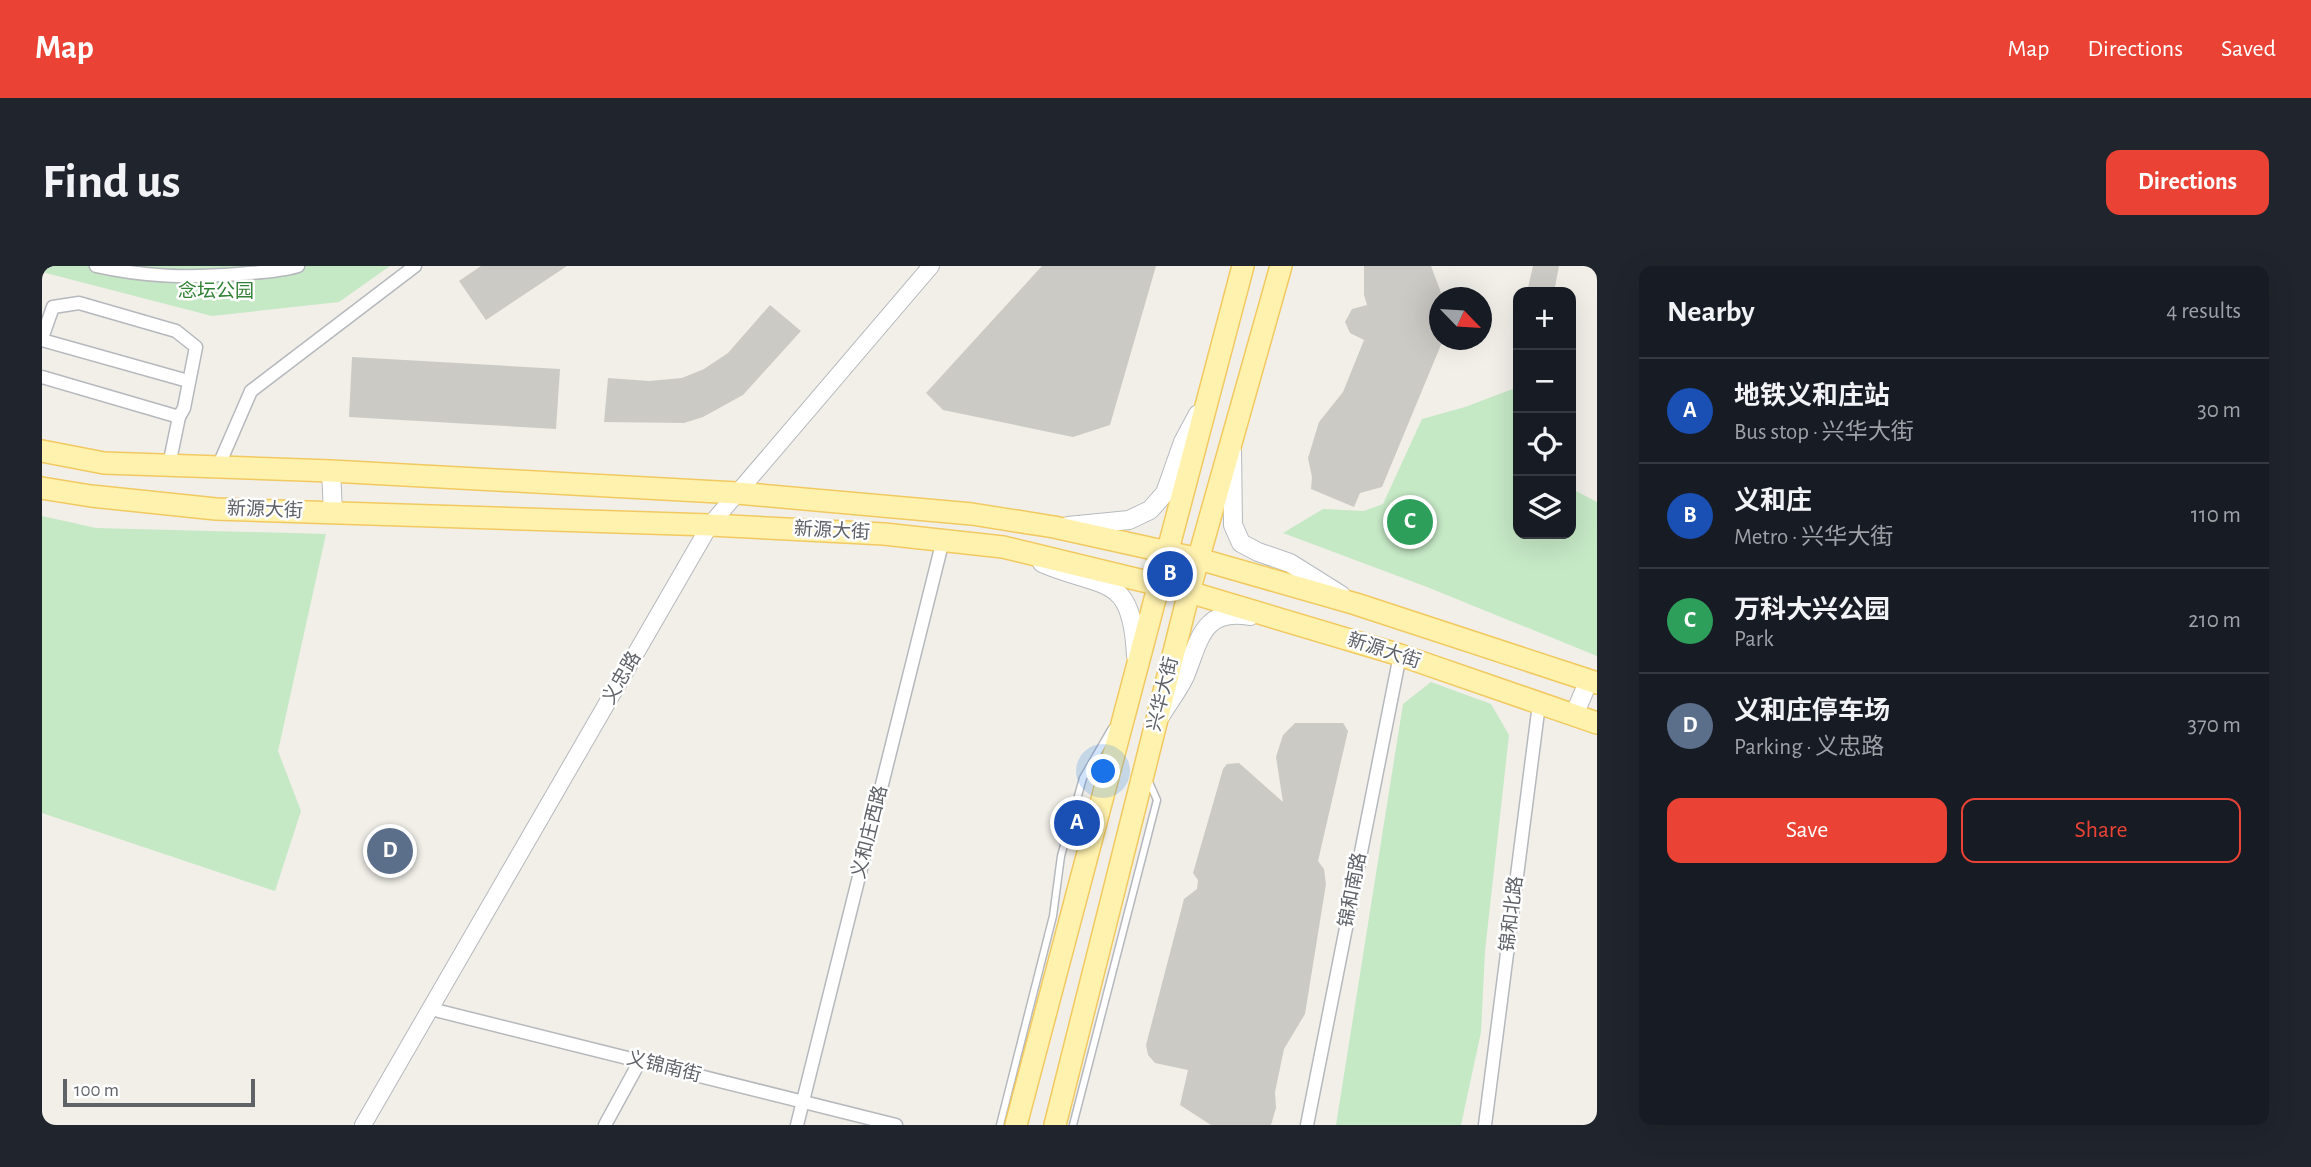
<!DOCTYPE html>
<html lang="en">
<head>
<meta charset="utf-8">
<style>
  body { margin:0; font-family:"Alegreya Sans","Noto Sans SC",sans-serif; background:#20242c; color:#f1f3f6 }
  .controls { position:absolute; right:21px; top:21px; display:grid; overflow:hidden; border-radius:14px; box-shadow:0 7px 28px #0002 }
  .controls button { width:63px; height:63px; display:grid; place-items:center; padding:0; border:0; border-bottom:2px solid #363941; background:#171b24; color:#f1f3f6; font:35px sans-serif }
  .compass { position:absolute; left:1387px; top:21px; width:63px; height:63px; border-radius:50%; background:#171b24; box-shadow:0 7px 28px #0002; rotate:115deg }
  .scale { position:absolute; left:21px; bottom:18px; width:192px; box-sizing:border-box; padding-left:7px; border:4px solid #5f6368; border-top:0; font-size:19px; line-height:24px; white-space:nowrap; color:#5f6368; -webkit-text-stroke:5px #fff; paint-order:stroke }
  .you { position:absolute; left:1062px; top:506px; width:24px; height:24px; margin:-18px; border:5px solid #fff; border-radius:50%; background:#1a73e8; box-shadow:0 0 0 10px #1a73e833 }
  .badge { display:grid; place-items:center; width:46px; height:46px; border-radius:50%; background:#ea4335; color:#fff; font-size:23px; font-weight:700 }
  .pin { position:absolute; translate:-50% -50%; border:4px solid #fff; box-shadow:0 2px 7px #0006 }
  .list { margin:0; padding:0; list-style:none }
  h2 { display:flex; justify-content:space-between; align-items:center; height:91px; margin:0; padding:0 28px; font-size:30px }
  h2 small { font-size:23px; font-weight:400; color:#9ea1a6 }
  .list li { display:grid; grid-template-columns:46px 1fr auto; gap:21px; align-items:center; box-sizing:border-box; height:105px; padding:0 28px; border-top:2px solid #363941 }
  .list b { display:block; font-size:26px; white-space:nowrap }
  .list p { margin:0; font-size:23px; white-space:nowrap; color:#9ea1a6 }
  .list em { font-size:23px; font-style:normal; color:#9ea1a6 }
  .actions { display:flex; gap:14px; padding:21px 28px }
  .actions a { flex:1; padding:16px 0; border:2px solid #ea4335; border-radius:14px; text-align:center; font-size:24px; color:#ea4335 }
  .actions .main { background:#ea4335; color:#fff }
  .icon { flex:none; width:38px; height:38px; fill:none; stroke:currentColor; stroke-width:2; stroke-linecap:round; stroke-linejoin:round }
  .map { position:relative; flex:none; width:1555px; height:859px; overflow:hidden; border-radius:14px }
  header { display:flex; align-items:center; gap:42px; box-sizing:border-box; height:98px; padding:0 35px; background:#ea4335; color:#fff }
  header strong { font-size:33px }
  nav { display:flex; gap:38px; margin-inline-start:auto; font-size:24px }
  .intro { display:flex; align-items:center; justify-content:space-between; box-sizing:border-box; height:168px; padding:0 42px }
  h1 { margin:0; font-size:49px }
  .button { padding:18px 32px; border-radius:14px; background:#ea4335; color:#fff; font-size:24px; font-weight:700 }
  main { display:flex; gap:42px; padding:0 42px }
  aside { flex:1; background:#171b24; border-radius:14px; box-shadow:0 7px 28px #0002 }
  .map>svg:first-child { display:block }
  .green { fill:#c5e8c5 }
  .building { fill:#cccac5 }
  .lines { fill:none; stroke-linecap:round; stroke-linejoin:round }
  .service-casing { stroke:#b5b8bc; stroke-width:9 }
  .minor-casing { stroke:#b5b8bc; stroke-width:15 }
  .tertiary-casing { stroke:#b5b8bc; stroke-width:18 }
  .secondary-casing { stroke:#b6babf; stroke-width:20 }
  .primary-casing { stroke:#f2c960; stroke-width:24 }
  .service { stroke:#fff; stroke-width:6 }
  .minor { stroke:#fff; stroke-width:12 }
  .tertiary { stroke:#fff; stroke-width:16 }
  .secondary { stroke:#fff; stroke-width:18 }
  .primary { stroke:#fff2af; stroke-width:21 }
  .labels { text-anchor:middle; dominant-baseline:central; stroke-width:5; stroke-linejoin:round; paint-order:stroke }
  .park-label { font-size:19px; fill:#348238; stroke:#fff }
  .street-label { font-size:19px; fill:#5f6368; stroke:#fff }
</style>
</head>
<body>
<header>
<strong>Map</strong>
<nav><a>Map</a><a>Directions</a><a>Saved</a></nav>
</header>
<div class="intro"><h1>Find us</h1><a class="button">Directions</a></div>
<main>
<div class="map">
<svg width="1555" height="859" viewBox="0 0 1555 859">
  <rect width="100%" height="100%" fill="#f1efe8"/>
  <g class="green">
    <path d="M0,0H348L297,36L170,50L0,6Z"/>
    <path d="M1476,121V268H1529V130L1534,137L1532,224L1555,236V390L1385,321L1241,267L1281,243L1322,245L1341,238L1380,153L1423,141Z"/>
    <path d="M0,250L54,262L284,268L236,485L259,545L233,625L0,547Z"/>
    <path d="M1389,416L1449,438L1467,469L1443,685L1439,766L1419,859H1294L1361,438Z"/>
  </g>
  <g class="building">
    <path d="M439,0H525L444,54L417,15Z"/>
    <path d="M1000,0H1114L1068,159L1031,171L901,144L884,127Z"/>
    <path d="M1322,0H1389L1401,32H1397V74H1401L1340,221L1318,227L1312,241L1269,223L1270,211L1266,192L1277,156L1301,126L1322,74L1308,67L1303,56L1310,43L1325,39L1322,29Z"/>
    <path d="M1491,0H1517L1512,26H1485Z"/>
    <path d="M728,39L759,65L701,129L661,151L642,157L562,156L566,112L607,115L640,112L662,103L686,87Z"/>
    <path d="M310,91L518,103L514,163L307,151Z"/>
    <path d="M1253,457H1301L1306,465L1276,595L1282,603L1284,618L1263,748L1242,783L1233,826L1234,842L1229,859H1169L1138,839L1146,804L1113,797L1106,789L1104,779L1142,633L1155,623L1156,614L1151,607L1181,503L1185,498L1197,497L1241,536L1234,491L1241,469Z"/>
  </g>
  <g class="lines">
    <g class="service-casing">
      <g id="service">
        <path d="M958,859L1011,650L1019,590L1041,512L1070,462"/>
        <path d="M1031,859L1115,534L1107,516"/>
      </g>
    </g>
    <g class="minor-casing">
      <g id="minor">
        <path d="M54,0C103,11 146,12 196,8C216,6 236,6 256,0"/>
        <path d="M0,72L11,41L37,37L134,65L154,81L142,142L137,151L127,199"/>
        <path d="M0,74L146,115"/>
        <path d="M0,111L137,151"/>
        <path d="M176,201L209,125L373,0"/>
        <path d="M389,743L854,859"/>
        <path d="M563,859L598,795"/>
        <path d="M755,859L901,274"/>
        <path d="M1265,859L1358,389"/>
        <path d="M1443,859L1497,438"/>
      </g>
    </g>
    <g class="tertiary-casing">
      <path id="tertiary" d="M321,859L668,259L889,0"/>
    </g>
    <g class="secondary-casing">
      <g id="secondary">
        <path d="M1190,185L1191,259L1199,277L1216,286L1248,297L1299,329"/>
        <path d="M289,205L291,246"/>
        <path d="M1026,260L1087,254L1108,244L1123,227L1141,176L1156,148"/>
        <path d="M1000,297C1063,324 1090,306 1094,390"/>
        <path d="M1119,449C1127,436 1137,423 1143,410C1157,376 1160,341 1208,350"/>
        <path d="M1532,449L1547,414"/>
      </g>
    </g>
    <g class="primary-casing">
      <g id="primary">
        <path d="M0,185L62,197L289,205L695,227L930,248L1012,261L1157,293L1314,338L1555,417"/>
        <path d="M0,222L49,230L174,243L668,259L842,268L961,281L1147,326L1358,389L1555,457"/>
        <path d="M974,859L1201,0"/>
        <path d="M1013,859L1147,326L1239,0"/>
      </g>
    </g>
    <use href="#service" class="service"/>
    <use href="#minor" class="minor"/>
    <use href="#tertiary" class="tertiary"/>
    <use href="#secondary" class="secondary"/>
    <use href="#primary" class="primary"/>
  </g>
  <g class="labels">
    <g class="park-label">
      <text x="174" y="25">念坛公园</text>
    </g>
    <g class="street-label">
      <text transform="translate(223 244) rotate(2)">新源大街</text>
      <text transform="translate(790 265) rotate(3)">新源大街</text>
      <text transform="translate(1342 385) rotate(18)">新源大街</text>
      <text transform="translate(580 412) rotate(-60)">义忠路</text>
      <text transform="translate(1121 428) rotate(-76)">兴华大街</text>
      <text transform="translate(828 566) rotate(-76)">义和庄西路</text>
      <text transform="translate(1311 624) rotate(-79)">锦和南路</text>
      <text transform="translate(1470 648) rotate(-83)">锦和北路</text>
      <text transform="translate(622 801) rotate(14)">义锦南街</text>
    </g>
  </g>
</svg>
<div class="controls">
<button>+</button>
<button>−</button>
<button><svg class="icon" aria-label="locate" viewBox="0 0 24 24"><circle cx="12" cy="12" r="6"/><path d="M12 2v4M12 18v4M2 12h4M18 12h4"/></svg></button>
<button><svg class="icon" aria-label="layers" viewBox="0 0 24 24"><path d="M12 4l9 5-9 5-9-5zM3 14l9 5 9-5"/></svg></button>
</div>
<svg class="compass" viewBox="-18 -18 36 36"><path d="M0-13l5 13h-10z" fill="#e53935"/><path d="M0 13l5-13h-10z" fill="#9ea1a6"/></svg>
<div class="scale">100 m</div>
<div class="you"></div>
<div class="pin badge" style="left:1035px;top:557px;background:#1a4fb4">A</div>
<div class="pin badge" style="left:1128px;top:308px;background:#1a4fb4">B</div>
<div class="pin badge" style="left:1368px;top:256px;background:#2e9e5b">C</div>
<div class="pin badge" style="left:348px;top:585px;background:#5c6f8a">D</div>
</div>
<aside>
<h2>Nearby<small>4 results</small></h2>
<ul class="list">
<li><span class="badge" style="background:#1a4fb4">A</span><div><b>地铁义和庄站</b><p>Bus stop · 兴华大街</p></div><em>30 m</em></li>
<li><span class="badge" style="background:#1a4fb4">B</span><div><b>义和庄</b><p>Metro · 兴华大街</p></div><em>110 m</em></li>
<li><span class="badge" style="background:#2e9e5b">C</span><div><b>万科大兴公园</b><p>Park</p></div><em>210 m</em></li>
<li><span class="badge" style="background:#5c6f8a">D</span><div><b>义和庄停车场</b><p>Parking · 义忠路</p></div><em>370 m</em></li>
</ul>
<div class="actions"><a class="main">Save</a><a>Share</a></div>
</aside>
</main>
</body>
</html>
